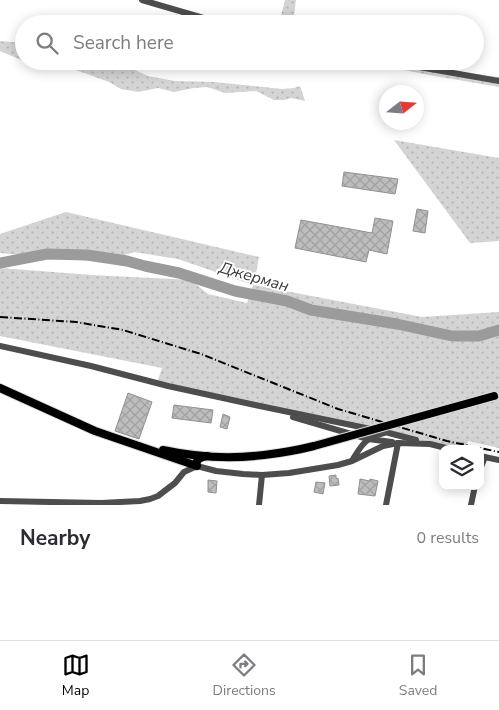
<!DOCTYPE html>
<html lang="en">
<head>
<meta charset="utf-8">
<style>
  body { margin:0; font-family:"Nunito Sans",sans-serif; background:#f7f7f7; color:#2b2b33 }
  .controls { position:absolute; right:15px; bottom:15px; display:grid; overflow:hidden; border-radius:10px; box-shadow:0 2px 12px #0003 }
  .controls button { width:45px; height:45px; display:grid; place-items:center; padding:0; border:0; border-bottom:1px solid #e1e1e2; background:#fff; color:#2b2b33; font:25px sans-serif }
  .compass { position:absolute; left:379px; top:85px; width:45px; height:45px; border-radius:50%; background:#fff; box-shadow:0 2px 12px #0003; rotate:73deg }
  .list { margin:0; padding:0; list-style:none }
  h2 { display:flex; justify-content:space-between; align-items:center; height:65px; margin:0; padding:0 20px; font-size:21px }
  h2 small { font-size:16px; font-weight:400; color:#7c7c81 }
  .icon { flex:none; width:28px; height:28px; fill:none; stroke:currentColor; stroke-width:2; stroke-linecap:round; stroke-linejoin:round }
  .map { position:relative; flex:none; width:499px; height:505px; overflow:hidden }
  .search { position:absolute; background:#fff; box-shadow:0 2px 12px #0003; left:15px; right:15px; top:15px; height:55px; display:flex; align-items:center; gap:12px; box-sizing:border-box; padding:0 18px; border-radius:28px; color:#7c7c81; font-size:19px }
  .sheet { height:135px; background:#fff }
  nav { display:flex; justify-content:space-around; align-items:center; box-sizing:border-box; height:70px; border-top:1px solid #e1e1e2; background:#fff; font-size:14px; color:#7c7c81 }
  nav a { display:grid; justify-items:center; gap:2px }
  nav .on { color:#000 }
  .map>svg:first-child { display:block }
  .grass { fill:url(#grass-dots) }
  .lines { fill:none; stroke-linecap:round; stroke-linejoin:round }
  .river { stroke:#9b9b9b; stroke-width:11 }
  .building { fill:url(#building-cross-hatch); stroke:#919191 }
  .major-casing { stroke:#dbdbdb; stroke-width:10 }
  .minor { stroke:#4d4d4d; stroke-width:6 }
  .major { stroke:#000; stroke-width:8 }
  .rail { stroke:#000; stroke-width:2; stroke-dasharray:8 2.5 1 2.5; stroke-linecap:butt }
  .major-bridge-casing { stroke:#dbdbdb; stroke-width:10; stroke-linecap:butt }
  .major-bridge { stroke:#000; stroke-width:8 }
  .labels { text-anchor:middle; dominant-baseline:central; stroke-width:4; stroke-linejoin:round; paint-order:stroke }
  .water-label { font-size:16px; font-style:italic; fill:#3c3c3c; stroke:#fff }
</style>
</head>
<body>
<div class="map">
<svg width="499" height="505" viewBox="0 0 499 505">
  <defs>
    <pattern id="grass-dots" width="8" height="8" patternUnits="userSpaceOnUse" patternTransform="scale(1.25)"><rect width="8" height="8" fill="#d4d4d4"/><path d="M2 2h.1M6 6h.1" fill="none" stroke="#b4b4b4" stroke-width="1.8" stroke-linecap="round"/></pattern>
    <pattern id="building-cross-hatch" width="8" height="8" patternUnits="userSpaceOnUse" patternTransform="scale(1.25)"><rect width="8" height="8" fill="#bdbdbd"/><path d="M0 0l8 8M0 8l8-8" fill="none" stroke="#a1a1a1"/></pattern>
  </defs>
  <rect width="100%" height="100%" fill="#fff"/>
  <g class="grass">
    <path d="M285,0H296L293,24H279Z"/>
    <path d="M0,41L24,43V61L0,51Z"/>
    <path d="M45,61H115L148,76L175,81L214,82L282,89L294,88L300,86L305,101L291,98L284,100H274L256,91L225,93L207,87L194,88L174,92L158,88L138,92L121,89L109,82L76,70L49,66Z"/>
    <path d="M359,61H409L461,72L499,77V87L429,75Z"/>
    <path d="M394,140L499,158V241L470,243Z"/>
    <path d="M66,212L259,257L254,285L422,317L499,312V448L468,441L465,449H450L157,383L162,368L0,336V268L92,275L191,280L208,294L247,303L253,285L178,259L134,252L102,262L0,253V234Z"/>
  </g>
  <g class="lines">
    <path class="river" d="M0,263L47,254L87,255L127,261L145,266L179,273L235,291L287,301L311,310L397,324L452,336H479L499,330"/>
  </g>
  <g class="building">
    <path d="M344,172L398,179L395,194L342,186Z"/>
    <path d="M417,209L428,211L425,233L413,231Z"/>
    <path d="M375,218L393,221L387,254L369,250L366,262L295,248L301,220L372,233Z"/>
    <path d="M128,393L152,402L139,439L115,431Z"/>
    <path d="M174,405L213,410L211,423L172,418Z"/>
    <path d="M223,414L230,417L227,429L220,427Z"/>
    <path d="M336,475V479L338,478L339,485L330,486L329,476Z"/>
    <path d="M360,479L370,481V479L378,481L375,496L358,494Z"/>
    <path d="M208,480L217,481L216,493L208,492Z"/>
    <path d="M316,482L325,483L323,494L314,492Z"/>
  </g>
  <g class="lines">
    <g class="major-casing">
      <g id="major">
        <path d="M0,388L95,431L197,466C195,459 201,457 207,456"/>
        <path d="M163,450C195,457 231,459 264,455C281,453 298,450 314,446"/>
      </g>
    </g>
    <g class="minor">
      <path d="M142,0L224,24"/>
      <path d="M385,61L499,81"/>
      <path d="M0,346L91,366L168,386L255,405L385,432L416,440"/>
      <path d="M293,417L368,439L392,442"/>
      <path d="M480,456L499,460"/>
      <path d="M353,459C362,444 367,437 384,433"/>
      <path d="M480,469L485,457"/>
      <path d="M0,501L101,503L140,501L150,499L158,496L175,483L184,472L197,466L216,471L243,474L262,475L289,473L338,465L352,461L383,446L398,443L430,444L450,449"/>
      <path d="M259,505L262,475"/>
      <path d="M386,505L398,443"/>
      <path d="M471,505L475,486"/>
    </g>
    <use href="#major" class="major"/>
    <path class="rail" d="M0,317L76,322L123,330L201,354L338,409L447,441L499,452"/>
    <g class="major-bridge-casing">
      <path id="major-bridge" d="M314,446L494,396"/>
    </g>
    <use href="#major-bridge" class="major-bridge"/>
  </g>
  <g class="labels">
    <g class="water-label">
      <text transform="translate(254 277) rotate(16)">Джерман</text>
    </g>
  </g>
</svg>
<div class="controls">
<button><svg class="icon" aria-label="layers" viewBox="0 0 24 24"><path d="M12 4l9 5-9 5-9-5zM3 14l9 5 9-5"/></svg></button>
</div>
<svg class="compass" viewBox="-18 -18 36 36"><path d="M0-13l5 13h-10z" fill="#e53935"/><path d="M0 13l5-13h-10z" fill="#7c7c81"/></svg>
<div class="search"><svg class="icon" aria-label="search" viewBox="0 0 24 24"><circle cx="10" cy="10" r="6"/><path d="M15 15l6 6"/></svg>Search here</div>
</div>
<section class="sheet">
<h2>Nearby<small>0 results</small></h2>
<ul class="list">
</ul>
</section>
<nav>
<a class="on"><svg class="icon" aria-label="map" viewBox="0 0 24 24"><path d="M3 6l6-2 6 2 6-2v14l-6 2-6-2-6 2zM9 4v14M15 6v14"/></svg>Map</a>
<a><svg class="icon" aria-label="directions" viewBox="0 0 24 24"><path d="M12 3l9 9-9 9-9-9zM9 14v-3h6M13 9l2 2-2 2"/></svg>Directions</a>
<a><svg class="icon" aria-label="saved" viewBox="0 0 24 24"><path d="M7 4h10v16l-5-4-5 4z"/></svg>Saved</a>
</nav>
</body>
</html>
